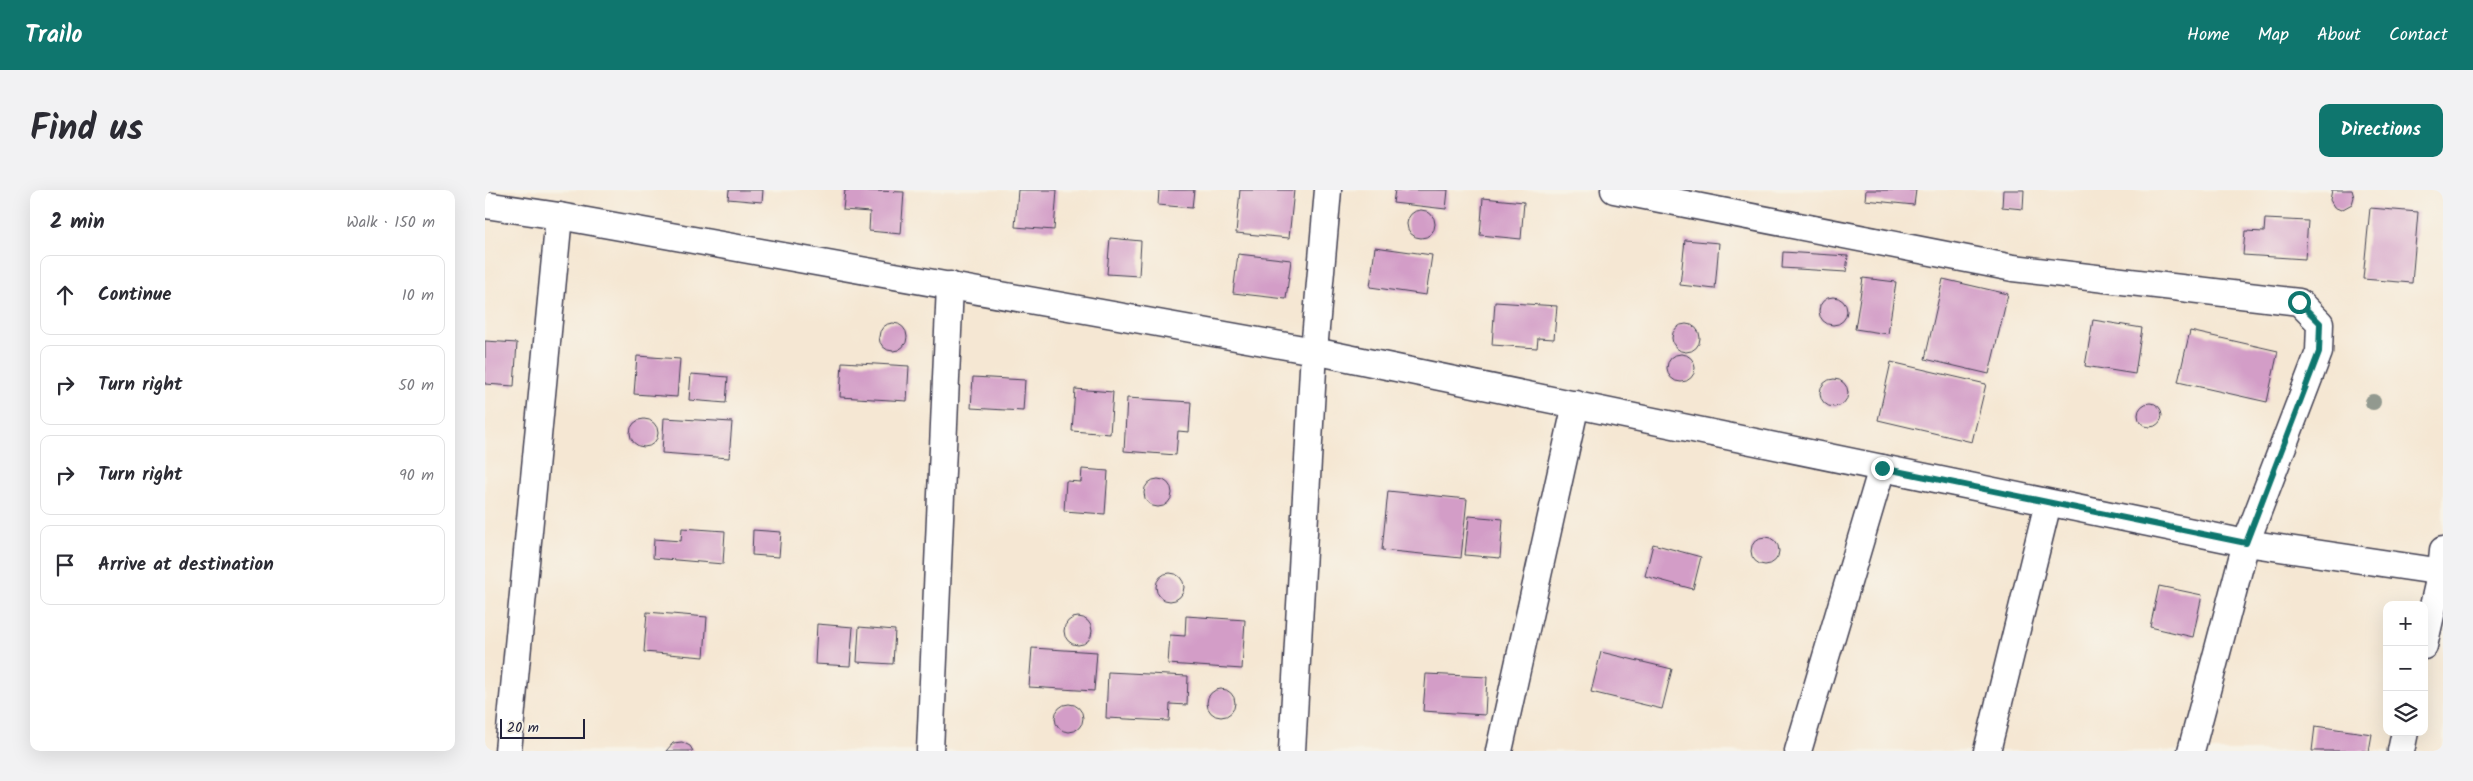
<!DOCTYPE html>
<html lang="en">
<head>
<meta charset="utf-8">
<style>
  body { margin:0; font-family:Kalam,sans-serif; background:#f2f2f3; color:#2b2b33 }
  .controls { position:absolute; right:15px; bottom:15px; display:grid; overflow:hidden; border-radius:10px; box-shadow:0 5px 20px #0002 }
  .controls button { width:45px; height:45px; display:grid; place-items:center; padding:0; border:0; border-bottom:1px solid #e1e1e2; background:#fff; color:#2b2b33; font:25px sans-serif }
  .scale { position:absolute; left:15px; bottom:12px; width:85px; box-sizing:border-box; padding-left:5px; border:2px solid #22223b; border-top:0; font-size:14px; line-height:18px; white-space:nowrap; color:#22223b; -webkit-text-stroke:4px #f7f3e8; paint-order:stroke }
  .stop { position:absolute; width:15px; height:15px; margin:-11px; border:4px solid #0f766e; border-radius:50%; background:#fff }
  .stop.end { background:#0f766e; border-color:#fff; box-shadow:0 1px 5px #0008 }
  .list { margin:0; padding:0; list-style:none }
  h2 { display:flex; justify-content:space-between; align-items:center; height:65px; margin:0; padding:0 20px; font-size:21px }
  h2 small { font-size:16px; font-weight:400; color:#7c7c81 }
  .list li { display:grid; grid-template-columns:32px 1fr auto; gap:15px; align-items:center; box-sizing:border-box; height:80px; margin:0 10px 10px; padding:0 10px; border:1px solid #e1e1e2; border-radius:10px }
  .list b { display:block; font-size:19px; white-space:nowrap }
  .list em { font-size:16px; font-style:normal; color:#7c7c81 }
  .icon { flex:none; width:28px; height:28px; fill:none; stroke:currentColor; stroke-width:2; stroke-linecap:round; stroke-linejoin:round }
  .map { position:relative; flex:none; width:1958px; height:561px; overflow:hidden; border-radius:10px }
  header { display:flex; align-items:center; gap:30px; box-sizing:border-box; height:70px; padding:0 25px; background:#0f766e; color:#fff }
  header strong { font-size:24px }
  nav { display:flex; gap:28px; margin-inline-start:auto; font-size:18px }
  .intro { display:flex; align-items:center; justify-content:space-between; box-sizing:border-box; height:120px; padding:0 30px }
  h1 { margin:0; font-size:35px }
  .button { padding:12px 22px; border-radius:10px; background:#0f766e; color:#fff; font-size:18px; font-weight:700 }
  main { display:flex; gap:30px; padding:0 30px }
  aside { flex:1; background:#fff; border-radius:10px; box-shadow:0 5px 20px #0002 }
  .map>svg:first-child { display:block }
  .building { fill:#d39dc7 }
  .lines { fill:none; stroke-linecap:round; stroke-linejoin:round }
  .street-casing { stroke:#424052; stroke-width:29 }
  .street { stroke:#fff; stroke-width:26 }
  .tree { fill:#92998f }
  .route { stroke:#0f766e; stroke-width:6 }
</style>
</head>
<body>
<header>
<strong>Trailo</strong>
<nav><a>Home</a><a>Map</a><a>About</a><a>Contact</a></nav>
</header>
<div class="intro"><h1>Find us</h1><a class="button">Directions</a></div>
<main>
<aside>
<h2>2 min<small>Walk · 150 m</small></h2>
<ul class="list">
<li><svg class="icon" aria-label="ahead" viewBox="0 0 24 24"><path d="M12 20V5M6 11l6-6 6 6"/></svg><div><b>Continue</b></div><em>10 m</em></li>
<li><svg class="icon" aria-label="right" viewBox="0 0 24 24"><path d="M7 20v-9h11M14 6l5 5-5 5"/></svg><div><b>Turn right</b></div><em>50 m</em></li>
<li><svg class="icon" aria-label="right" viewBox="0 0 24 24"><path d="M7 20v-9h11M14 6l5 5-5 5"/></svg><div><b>Turn right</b></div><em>90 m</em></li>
<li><svg class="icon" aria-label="arrive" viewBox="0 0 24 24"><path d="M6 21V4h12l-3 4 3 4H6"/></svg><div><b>Arrive at destination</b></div></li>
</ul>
</aside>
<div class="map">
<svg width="1958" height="561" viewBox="0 0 1958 561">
  <rect width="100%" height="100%" fill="#f7f3e8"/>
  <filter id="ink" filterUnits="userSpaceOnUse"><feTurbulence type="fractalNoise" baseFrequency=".02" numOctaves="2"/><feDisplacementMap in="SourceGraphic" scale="10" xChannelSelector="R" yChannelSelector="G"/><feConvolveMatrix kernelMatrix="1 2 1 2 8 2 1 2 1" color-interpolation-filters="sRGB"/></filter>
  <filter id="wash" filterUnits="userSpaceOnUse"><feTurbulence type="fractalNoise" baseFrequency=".0096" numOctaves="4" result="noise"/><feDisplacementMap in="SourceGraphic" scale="20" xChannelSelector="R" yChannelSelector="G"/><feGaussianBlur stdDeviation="1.12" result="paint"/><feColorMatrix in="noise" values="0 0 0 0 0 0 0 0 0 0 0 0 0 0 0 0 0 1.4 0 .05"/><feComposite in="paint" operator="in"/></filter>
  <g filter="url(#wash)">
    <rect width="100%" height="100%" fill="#f5e7d3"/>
    <g id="blocks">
      <g class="building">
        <path d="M244,0H278L277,12L243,9Z"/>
        <path d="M360,0L419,2L416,44L384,41L385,22L358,20Z"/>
        <path d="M533,0H572L569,40L530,37Z"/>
        <path d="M674,0H709L707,18L673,15Z"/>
        <path d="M755,0H809L804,48L751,43Z"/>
        <path d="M910,0H963L961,19L908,13Z"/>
        <path d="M1381,0H1431L1429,15L1380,10Z"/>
        <path d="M1518,0H1539L1538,19L1517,17Z"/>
        <path d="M1847,0H1867L1869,7L1867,14L1856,20L1849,17L1845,10Z"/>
        <path d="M998,8L1039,12L1036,49L995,45Z"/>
        <path d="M1885,18L1933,22L1927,93L1878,89Z"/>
        <circle cx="936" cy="34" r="14"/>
        <path d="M1780,29L1823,31L1820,69L1758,65L1760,41L1779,42Z"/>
        <path d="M625,48L656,51L654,86L622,84Z"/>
        <path d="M1200,50L1234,53L1230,99L1195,95Z"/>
        <path d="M890,57L947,65L941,105L885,97Z"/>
        <path d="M1298,62L1363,66L1361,82L1297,78Z"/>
        <path d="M753,64L806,70L801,109L748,103Z"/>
        <path d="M1378,88L1411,92L1403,144L1370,139Z"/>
        <path d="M1458,89L1523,104L1504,184L1440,169Z"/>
        <circle cx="1348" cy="121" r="14"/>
        <path d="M1010,112L1072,116L1069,149L1053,148L1052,158L1007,155Z"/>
        <path d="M1608,130L1657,138L1650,184L1600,176Z"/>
        <circle cx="408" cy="147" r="14"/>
        <circle cx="1201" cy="148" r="14"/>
        <path d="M1705,141L1793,161L1782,212L1693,192Z"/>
        <path d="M0,151L32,153L29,196L0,194Z"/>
        <circle cx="1196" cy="178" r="14"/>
        <path d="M152,166L195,169L192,207L149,204Z"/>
        <path d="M357,172L424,176L422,211L355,207Z"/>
        <path d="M1406,172L1501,194L1487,252L1393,230Z"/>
        <path d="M206,184L243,187L241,213L204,210Z"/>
        <path d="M488,187L540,190L538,221L486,218Z"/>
        <circle cx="1349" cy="203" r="14"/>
        <path d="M590,199L628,202L625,244L587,241Z"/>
        <path d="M642,208L706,212L704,242L693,241L691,265L639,261Z"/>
        <circle cx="1665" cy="225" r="12"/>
        <path d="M179,228L247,232L244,268L177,263Z"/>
        <circle cx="159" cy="243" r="14"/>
        <path d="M597,279L623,281L620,324L579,321L581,291L596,292Z"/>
        <circle cx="673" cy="303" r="14"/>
        <path d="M903,301L982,309L976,368L897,360Z"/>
        <path d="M984,326L1018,329L1015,368L980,365Z"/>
        <path d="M197,338L240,341L238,374L168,368L169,349L196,351Z"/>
        <path d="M268,340L296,342L294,367L267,365Z"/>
        <circle cx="1280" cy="361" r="14"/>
        <path d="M1168,354L1216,367L1208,399L1160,386Z"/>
        <circle cx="685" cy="397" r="14"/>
        <path d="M1674,396L1717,405L1708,447L1665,437Z"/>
        <path d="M162,422L222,427L219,467L159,462Z"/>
        <path d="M701,426L760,430L757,479L683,474L685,445L700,446Z"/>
        <circle cx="593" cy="441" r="14"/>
        <path d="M332,434L368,437L365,476L330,474Z"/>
        <path d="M374,437L410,440L408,474L372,472Z"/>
        <path d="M547,458L612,462L609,501L544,497Z"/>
        <path d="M1116,462L1187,479L1177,519L1106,502Z"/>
        <path d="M623,482L703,486L702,515L685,514L684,531L621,528Z"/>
        <path d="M941,484L1002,487L1000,525L938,521Z"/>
        <circle cx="736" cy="513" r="14"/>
        <circle cx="584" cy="528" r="14"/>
        <path d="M1830,536L1887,544L1884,561H1827Z"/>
        <path d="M197,552L205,556L208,561H181L188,553Z"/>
      </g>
    </g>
  </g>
  <g filter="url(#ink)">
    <use href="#blocks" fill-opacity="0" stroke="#424052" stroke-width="1"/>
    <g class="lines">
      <g class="street-casing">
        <g id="street">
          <path d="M1129,0L1528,78L1814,112L1835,133L1834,162L1761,353L1706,561"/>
          <path d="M0,15L74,26L829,161L1761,353L1958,382"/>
          <path d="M1939,456L1956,381L1958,360"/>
          <path d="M23,561L74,26"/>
          <path d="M445,561L465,95"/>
          <path d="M807,561L829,161L843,0"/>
          <path d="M1014,561L1091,214"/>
          <path d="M1313,561L1397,278"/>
          <path d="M1502,561L1563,313"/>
          <path d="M1916,561L1920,542"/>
        </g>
      </g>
      <use href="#street" class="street"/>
    </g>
    <circle class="tree" cx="1888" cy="212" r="8"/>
  </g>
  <g class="lines" filter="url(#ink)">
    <path class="route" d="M1397,278L1761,353L1834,162L1835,133L1814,112"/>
  </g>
</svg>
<div class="controls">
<button>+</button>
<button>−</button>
<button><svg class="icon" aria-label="layers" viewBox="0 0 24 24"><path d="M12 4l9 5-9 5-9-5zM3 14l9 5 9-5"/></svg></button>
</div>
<div class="scale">20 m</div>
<div class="stop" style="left:1814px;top:112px"></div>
<div class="stop end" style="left:1397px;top:278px"></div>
</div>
</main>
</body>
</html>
